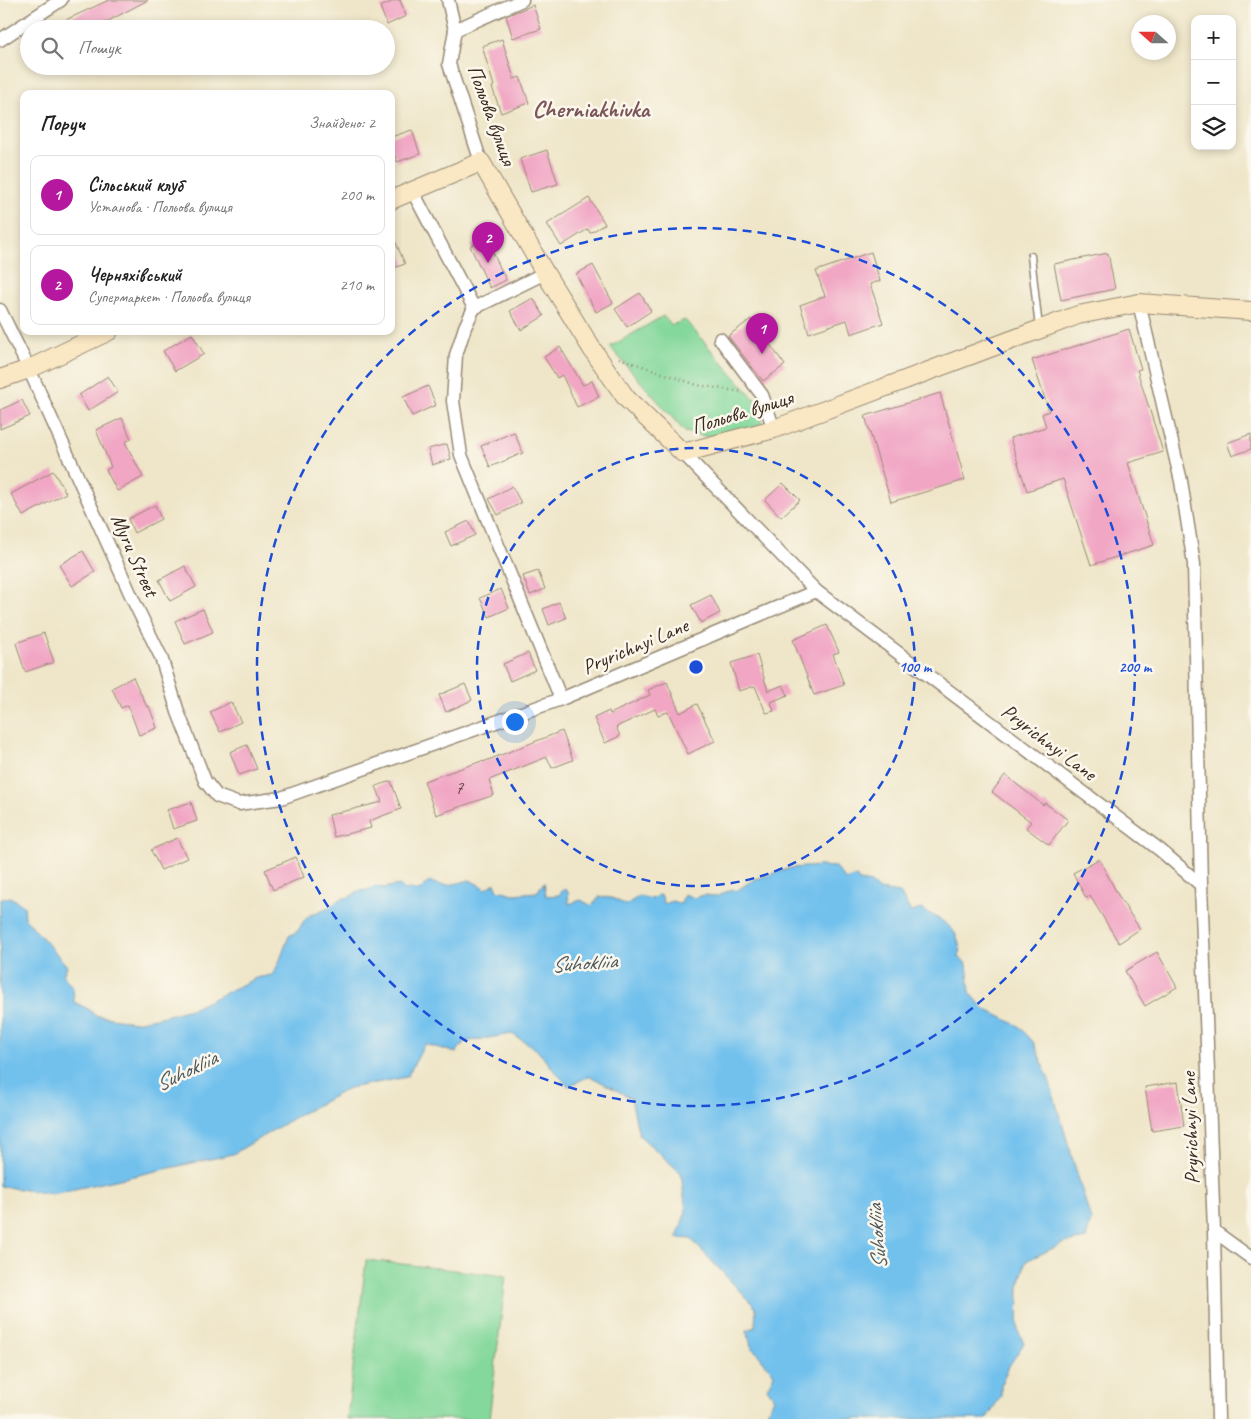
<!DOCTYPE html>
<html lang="uk">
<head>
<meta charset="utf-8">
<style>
  body { margin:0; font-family:Caveat,sans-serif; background:#f2f2f2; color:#222 }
  .controls { position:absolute; right:15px; top:15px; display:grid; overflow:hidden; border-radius:10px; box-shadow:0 2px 8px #0003 }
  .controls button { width:45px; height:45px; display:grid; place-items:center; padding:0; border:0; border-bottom:1px solid #e0e0e0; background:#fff; color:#222; font:25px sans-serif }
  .compass { position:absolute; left:1131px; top:15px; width:45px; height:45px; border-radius:50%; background:#fff; box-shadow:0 2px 8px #0003; rotate:291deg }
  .you { position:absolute; left:514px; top:721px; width:18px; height:18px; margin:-12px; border:4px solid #fff; border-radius:50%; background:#1a73e8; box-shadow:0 0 0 8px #1a73e833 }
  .badge { display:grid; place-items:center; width:32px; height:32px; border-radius:50%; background:#b5179e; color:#fff; font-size:16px; font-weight:700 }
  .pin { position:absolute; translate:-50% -41px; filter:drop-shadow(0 1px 2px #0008) }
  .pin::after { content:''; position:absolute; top:26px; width:18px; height:15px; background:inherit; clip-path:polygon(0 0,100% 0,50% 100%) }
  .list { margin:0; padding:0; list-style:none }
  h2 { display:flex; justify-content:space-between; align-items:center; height:65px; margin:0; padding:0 20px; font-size:21px }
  h2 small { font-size:16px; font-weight:400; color:#767676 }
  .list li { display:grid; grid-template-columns:32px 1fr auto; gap:15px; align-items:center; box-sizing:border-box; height:80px; margin:0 10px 10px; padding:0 10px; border:1px solid #e0e0e0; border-radius:10px }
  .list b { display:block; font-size:19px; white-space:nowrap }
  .list p { margin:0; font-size:16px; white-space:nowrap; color:#767676 }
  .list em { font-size:16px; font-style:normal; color:#767676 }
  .icon { flex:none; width:28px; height:28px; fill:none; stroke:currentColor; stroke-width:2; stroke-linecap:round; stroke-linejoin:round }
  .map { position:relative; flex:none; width:1251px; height:1419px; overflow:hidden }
  .search { position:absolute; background:#fff; box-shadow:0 2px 8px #0003; left:20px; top:20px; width:375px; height:55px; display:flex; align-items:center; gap:12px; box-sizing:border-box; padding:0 18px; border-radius:28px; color:#767676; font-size:19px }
  .panel { position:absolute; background:#fff; box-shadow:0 2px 8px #0003; left:20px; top:90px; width:375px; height:245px; border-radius:10px }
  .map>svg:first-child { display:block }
  .green { fill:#84d89b; stroke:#60815c }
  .water { fill:#72c1ed; stroke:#567686 }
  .building { fill:#f1a6c4 }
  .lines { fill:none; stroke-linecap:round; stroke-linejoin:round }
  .lane-casing { stroke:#958874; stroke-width:9 }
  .street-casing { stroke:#958874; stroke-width:15 }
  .secondary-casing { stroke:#958874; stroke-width:20 }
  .path { stroke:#958874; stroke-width:2.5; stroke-dasharray:1 4; stroke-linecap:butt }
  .lane { stroke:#fff; stroke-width:6 }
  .street { stroke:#fff; stroke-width:12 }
  .secondary { stroke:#fae7c3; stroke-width:18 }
  .ring { fill:none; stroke:#1d4ed8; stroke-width:2.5; stroke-dasharray:9 6 }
  .labels { text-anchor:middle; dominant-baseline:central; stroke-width:5; stroke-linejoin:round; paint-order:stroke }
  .number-label { font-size:19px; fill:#684948 }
  .street-label { font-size:21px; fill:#3b2a1e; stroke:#fbf7ec }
  .water-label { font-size:22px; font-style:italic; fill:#4c575c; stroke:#fbf7ec }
  .quarter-label { font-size:24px; font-weight:bold; fill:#7b5558; stroke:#fbf7ec }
  .centre { fill:#1d4ed8; stroke:#fbf7ec; stroke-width:2.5 }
  .ring-label { font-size:15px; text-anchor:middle; font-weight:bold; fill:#1d4ed8; stroke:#fbf7ec; stroke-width:5; stroke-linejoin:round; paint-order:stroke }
</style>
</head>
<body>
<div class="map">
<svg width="1251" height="1419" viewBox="0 0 1251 1419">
  <rect width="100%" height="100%" fill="#fbf7ec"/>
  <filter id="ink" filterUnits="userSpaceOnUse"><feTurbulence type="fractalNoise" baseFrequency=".02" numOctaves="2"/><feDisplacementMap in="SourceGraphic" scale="10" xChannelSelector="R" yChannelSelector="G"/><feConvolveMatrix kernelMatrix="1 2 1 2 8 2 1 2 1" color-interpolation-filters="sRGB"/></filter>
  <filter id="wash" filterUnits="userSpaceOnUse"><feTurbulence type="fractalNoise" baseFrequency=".0096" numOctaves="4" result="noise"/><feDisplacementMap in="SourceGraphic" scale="20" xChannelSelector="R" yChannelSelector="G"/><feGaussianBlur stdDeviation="1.12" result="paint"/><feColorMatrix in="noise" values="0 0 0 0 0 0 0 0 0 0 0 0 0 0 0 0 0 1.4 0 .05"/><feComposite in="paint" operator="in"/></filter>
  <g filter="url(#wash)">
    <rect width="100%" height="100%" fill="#efe6c9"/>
    <g class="green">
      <path d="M663,316L672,325L685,320L763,409L762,424L747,432L710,437L685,432L610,347Z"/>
      <path d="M366,1260L506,1276L489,1419H347Z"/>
    </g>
    <path class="water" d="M820,866L835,867L846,880L856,876L859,881L871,883L879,890L900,893L911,912L921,909C942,921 963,928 959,957L967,964L970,992L983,1008L1019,1026L1034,1043L1049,1080L1091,1220L1086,1239L1064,1243L1026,1261L1019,1284L1018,1331L1024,1343L1009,1366L1001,1385V1396L986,1419H764L774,1398L767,1388L774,1374L751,1346L747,1330L755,1327L756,1308L691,1239L677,1238L686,1211L681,1173L639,1135L631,1098L590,1076L568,1086L536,1049L512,1034L464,1042L456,1053L425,1044L407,1077L349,1088L295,1117L233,1154L52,1194L0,1186V900L10,897L24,906L25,918L67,966L63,975L73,988L74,1002L90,1010L94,1015L135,1022L165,1016L194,1008L256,978L272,975L278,965L289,936L298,931L303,922L310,915L325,910L341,899L350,897L358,891L367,890L376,886L383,888L400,885L405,890L409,889L419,891L430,881C441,889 458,883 470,880L486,889L495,883L498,890L514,894L537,892L544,882L546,896L559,895L564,889L568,891L569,904L581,900L592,906L599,897L612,898L626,905L639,896L652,899L658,895L662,896L663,904L672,901L681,904L684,894L694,898L704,895L718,896L732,889L736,891L753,880L791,868Z"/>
    <g id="blocks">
      <g class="building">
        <path d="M109,0H148L93,29H46Z"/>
        <path d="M396,0H400L406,16L387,25L380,7Z"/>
        <path d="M533,5L541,29L513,38L506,16Z"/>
        <path d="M502,39L514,79L520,77L529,103L501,113L492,87L494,86L482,46Z"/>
        <path d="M412,130L420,154L397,162L391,144V137Z"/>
        <path d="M547,150L558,184L531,192L520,159Z"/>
        <path d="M589,198L605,224L590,233L588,229L561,246L547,224Z"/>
        <path d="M391,231L405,264L391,269Z"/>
        <path d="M486,238L506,280L490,288L470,246Z"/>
        <path d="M871,252L880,281L870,284L883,323L851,334L847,320L809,333L800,305L825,296L816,271Z"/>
        <path d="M1108,253L1115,289L1061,300L1054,264Z"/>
        <path d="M593,265L613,303L596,312L576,274Z"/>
        <path d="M640,293L651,311L627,327L615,309Z"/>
        <path d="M533,298L544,316L521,330L510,311Z"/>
        <path d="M751,319L785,365L763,381L728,336Z"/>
        <path d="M1129,329L1141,369L1137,370L1163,452L1128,463L1154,545L1091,565L1063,479L1027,491L1010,438L1046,427L1042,414L1049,411L1032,360Z"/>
        <path d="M192,334L204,354L175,371L163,351Z"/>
        <path d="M560,347L583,385L592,381L599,397L577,407L562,375L557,378L544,357Z"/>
        <path d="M108,376L118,392L88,411L79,395Z"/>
        <path d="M428,386L436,405L412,416L403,397Z"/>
        <path d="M940,393L965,480L891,502L865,416Z"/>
        <path d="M22,400L30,416L0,429V410Z"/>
        <path d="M122,418L131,439L125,442L143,477L117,491L106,470L111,467L96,430Z"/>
        <path d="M514,432L523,453L490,467L481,446Z"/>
        <path d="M1251,434V449L1232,456L1227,443Z"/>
        <path d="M447,444L451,459L432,465L428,449Z"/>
        <path d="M53,471L66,493L23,516L11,494Z"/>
        <path d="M783,483L800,500L781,517L765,500Z"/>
        <path d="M512,486L521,503L498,515L489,499Z"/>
        <path d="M155,505L161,519L134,533L128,519Z"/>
        <path d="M469,521L475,535L451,546L445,532Z"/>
        <path d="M83,551L95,572L72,586L59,565Z"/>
        <path d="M185,566L196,587L170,601L159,580Z"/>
        <path d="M538,571L545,589L530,595L523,576Z"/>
        <path d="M501,589L509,608L489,617L480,598Z"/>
        <path d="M711,595L720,613L701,623L691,605Z"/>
        <path d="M559,602L566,618L549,625L543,609Z"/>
        <path d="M203,609L213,632L185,644L175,621Z"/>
        <path d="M827,625L839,652L833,654L844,685L814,695L793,640Z"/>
        <path d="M44,633L54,662L25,672L16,643Z"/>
        <path d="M528,653L535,670L510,681L503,664Z"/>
        <path d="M757,655L768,691L783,685L788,695L771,702L774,711L766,713L755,686L739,691L731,663Z"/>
        <path d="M133,677L147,707L149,706L157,728L139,735L128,705L121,708L112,688Z"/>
        <path d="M667,682L680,713L697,704L715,741L688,754L668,712L658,715L655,709L616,727L620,736L605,743L594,718L609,711L610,714L650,695L648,690Z"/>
        <path d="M465,684L472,700L446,712L439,695Z"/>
        <path d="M231,702L241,722L220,732L210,712Z"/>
        <path d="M562,731L573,760L552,768L547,757L489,780L494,795L436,815L424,781L482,761L483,762Z"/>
        <path d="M247,745L257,769L239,775L230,752Z"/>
        <path d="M1005,775L1043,805L1045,803L1068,820L1049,845L1026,828L1031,822L992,792Z"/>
        <path d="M391,781L401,809L369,821L371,828L334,837L329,815L382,802L376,786Z"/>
        <path d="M191,802L197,821L173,829L167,810Z"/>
        <path d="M177,838L187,858L161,870L151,850Z"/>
        <path d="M296,857L304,877L273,890L265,870Z"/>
        <path d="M1099,859L1119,897L1140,929L1119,943L1090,896L1086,898L1073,873Z"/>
        <path d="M1157,952L1177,987L1145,1006L1125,971Z"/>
        <path d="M1178,1082L1184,1126L1152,1131L1145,1087Z"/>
      </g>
    </g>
  </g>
  <g filter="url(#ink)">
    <use href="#blocks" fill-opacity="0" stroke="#958874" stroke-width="1"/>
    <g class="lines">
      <g class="lane-casing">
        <path id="lane" d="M1031,256L1039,328"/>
      </g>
      <g class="street-casing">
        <g id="street">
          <path d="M448,0L455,30L449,64L481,162"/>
          <path d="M455,30L522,0"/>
          <path d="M0,40L61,0"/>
          <path d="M412,190L474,308"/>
          <path d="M1139,303L1181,481L1194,564L1201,885L1214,1231L1218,1419"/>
          <path d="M474,308L465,327L456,355L453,401L461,455L561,699L816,591L1160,850L1201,885"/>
          <path d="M474,308L545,273"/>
          <path d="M0,310L29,369L135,604L161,657L178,712L205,781L217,796L239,804L281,798L561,699"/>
          <path d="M720,339L762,395L774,429"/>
          <path d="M683,453L816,591"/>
          <path d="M1214,1231L1251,1258"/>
        </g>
      </g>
      <g class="secondary-casing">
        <g id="secondary">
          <path d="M391,200L481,162L545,273L592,349L626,398L683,453L774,429L1078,315L1139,303L1251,311"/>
          <path d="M0,379L29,369L109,331"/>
        </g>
      </g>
      <path class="path" d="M619,358L697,385L743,392"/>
      <use href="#lane" class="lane"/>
      <use href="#street" class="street"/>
      <use href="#secondary" class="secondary"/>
    </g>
  </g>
  <g class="ring">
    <circle cx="696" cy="667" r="219"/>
    <circle cx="696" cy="667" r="439"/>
  </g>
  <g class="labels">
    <g class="number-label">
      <text x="459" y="788">7</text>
    </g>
    <g class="street-label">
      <text transform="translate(492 115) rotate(70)">Польова вулиця</text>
      <text transform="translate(742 412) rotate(-17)">Польова вулиця</text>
      <text transform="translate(135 555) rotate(66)">Myru Street</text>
      <text transform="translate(635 646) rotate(-23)">Pryrichnyi Lane</text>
      <text transform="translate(1049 742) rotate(37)">Pryrichnyi Lane</text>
      <text transform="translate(1190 1128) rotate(-92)">Pryrichnyi Lane</text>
    </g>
    <g class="water-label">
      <text transform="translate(584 963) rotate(-4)">Suhokliia</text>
      <text transform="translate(186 1071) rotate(-26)">Suhokliia</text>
      <text transform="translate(877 1237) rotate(-95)">Suhokliia</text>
    </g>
    <g class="quarter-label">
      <text x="591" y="109">Cherniakhivka</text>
    </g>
  </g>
  <circle cx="696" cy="667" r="8" class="centre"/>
  <g class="ring-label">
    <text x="915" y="672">100 m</text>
    <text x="1135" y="672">200 m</text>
  </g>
</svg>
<div class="controls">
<button>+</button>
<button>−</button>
<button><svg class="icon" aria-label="layers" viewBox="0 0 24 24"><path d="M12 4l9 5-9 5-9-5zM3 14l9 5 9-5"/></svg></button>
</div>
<svg class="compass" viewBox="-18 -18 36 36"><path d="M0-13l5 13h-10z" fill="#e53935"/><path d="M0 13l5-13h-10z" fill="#767676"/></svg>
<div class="you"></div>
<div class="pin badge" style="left:762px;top:354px">1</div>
<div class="pin badge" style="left:488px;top:263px">2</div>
<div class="search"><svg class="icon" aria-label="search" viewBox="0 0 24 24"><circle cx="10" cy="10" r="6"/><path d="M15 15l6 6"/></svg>Пошук</div>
<section class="panel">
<h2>Поруч<small>Знайдено: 2</small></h2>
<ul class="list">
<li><span class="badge">1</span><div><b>Сільський клуб</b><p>Установа · Польова вулиця</p></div><em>200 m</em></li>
<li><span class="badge">2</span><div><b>Черняхівський</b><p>Супермаркет · Польова вулиця</p></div><em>210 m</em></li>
</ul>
</section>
</div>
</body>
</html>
